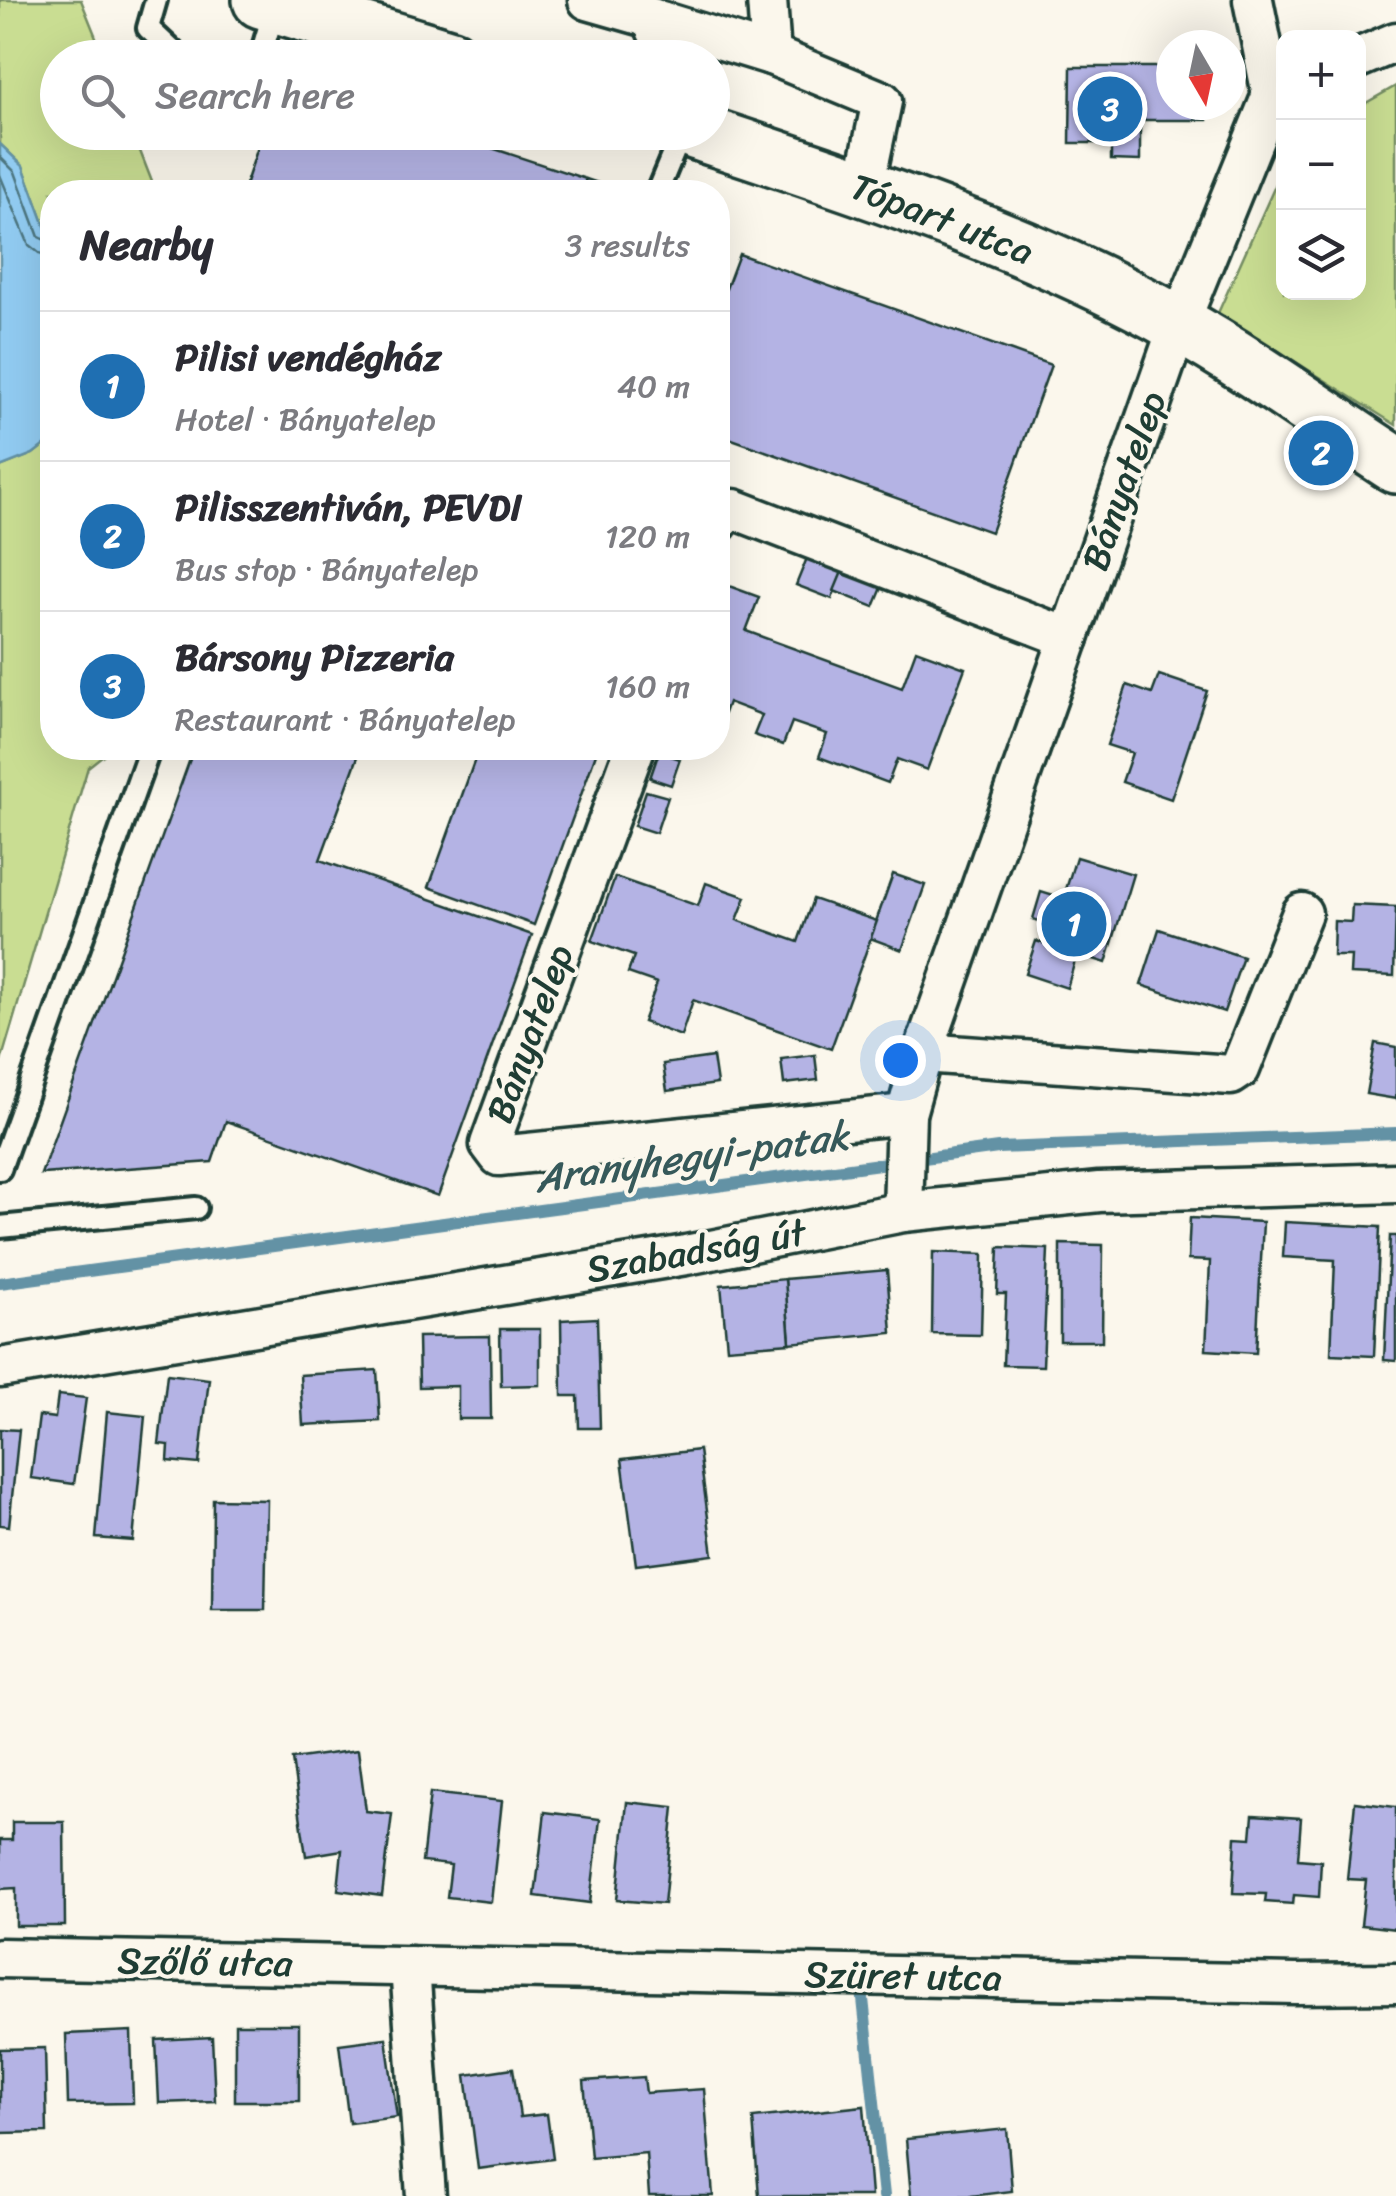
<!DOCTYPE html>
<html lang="en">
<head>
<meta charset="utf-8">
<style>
  body { margin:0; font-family:Sriracha,sans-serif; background:#f2f2f3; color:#2b2b33 }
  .controls { position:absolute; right:30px; top:30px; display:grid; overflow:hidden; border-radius:20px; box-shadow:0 10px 40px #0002 }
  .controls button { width:90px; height:90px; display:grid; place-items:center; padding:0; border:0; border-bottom:2px solid #e1e1e2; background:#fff; color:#2b2b33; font:50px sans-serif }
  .compass { position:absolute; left:1156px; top:30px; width:90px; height:90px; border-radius:50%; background:#fff; box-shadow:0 10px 40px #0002; rotate:171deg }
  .you { position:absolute; left:900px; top:1060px; width:35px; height:35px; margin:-25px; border:8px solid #fff; border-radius:50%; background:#1a73e8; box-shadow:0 0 0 15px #1a73e833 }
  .badge { display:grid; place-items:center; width:65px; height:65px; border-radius:50%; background:#1f6fb2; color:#fff; font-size:32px; font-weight:700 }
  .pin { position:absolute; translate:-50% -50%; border:5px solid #fff; box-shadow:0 2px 10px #0006 }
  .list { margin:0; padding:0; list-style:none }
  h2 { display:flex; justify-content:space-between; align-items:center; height:130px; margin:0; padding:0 40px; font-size:42px }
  h2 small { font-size:32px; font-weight:400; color:#7c7c81 }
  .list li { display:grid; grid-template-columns:65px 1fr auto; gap:30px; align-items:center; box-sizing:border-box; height:150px; padding:0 40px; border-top:2px solid #e1e1e2 }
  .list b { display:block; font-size:38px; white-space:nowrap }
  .list p { margin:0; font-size:32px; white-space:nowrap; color:#7c7c81 }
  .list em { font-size:32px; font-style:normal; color:#7c7c81 }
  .icon { flex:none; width:55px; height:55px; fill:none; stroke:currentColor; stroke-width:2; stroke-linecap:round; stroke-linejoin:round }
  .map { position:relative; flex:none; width:1396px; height:2196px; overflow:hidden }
  .search { position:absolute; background:#fff; box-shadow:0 10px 40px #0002; left:40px; top:40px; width:690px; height:110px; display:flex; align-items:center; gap:25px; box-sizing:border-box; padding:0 35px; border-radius:55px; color:#7c7c81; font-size:38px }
  .panel { position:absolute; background:#fff; box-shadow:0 10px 40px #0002; left:40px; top:180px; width:690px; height:580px; border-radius:40px }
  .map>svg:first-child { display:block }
  .green { fill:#c9dd92; stroke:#748d63; stroke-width:2.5 }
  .water { fill:#91cbf1; stroke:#6392a5; stroke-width:2.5 }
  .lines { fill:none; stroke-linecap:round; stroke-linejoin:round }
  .shore { stroke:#4d7680; stroke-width:2.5 }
  .stream { stroke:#6392a5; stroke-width:12 }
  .building { fill:#b4b3e4; stroke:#1f3d34; stroke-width:2.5 }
  .lane-casing { stroke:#1f3d34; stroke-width:28 }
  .street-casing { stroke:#1f3d34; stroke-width:45 }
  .secondary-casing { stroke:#1f3d34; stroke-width:62 }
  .lane { stroke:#fbf7ec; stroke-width:20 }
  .street { stroke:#fbf7ec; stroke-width:38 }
  .secondary { stroke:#fbf7ec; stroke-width:55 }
  .labels { text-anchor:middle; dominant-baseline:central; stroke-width:8; stroke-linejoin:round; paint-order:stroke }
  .street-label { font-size:38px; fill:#1f3d34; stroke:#fbf7ec }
  .water-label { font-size:40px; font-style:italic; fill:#36595a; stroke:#fbf7ec }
</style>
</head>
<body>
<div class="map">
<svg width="1396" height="2196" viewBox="0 0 1396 2196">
  <rect width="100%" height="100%" fill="#fbf7ec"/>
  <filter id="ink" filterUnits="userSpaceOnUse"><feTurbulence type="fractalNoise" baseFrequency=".01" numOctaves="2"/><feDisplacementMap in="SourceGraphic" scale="20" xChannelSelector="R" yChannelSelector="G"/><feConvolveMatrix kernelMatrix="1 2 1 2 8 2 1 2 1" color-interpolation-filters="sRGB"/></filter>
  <g filter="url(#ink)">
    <g class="green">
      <path d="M0,0H81L104,57L58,58V132L133,133L156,192H52V245L23,166L0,144Z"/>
      <path d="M1396,86V425L1218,313L1283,168L1284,292H1358L1359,107Z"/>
      <path d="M52,439V748H112L88,767L0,1065V467L33,454Z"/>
    </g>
    <path class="water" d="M0,144L23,166L52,245V439L33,454L0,467Z"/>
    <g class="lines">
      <g class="shore">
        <path d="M0,157L15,172L39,237L52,243"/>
        <path d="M0,175L29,245L39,253L52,256"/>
      </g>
      <g class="stream">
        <path d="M0,1283L998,1148L1396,1133"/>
        <path d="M861,1980L884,2196"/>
      </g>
    </g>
    <g class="building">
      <path d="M1071,67H1171V105H1207V120H1140V161L1111,160V143H1070Z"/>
      <path d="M263,132H443L586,179L581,192H243Z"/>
      <path d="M586,179L625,192H581Z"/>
      <path d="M739,254L1051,365L991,532L718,434V286L726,289Z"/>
      <path d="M809,553L844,567L832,599L796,585Z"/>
      <path d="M844,567L884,583L874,607L834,591Z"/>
      <path d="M718,582L759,597L746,631L902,688L916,650L965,668L927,770L897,759L888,783L819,757L827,734L792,722L783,745L754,735L762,715L728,702L718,730Z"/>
      <path d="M1159,675L1207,691L1171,799L1122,782L1132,753L1107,745L1127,685L1152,694Z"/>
      <path d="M194,748H341L359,754L320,860L532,935L438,1196L226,1121L212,1162L41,1174Z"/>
      <path d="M479,748H598L534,925L429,887Z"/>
      <path d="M659,752L680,759L671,785L650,778Z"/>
      <path d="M646,791L668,797L656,833L634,826Z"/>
      <path d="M1076,857L1133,874L1106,963L1049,945L1054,926L1033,919L1041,892L1063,899Z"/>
      <path d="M893,874L925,885L902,950L870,938Z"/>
      <path d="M615,877L698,906L706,883L746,897L737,920L798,942L813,899L877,921L831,1049L693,1000L681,1036L643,1022L657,983L628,973L634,956L592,941Z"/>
      <path d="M1352,905L1396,907L1394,976L1350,974L1351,956H1333L1334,921L1351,922Z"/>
      <path d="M1159,929L1243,957L1224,1012L1141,985Z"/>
      <path d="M1036,941L1077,954L1067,988L1025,974Z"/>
      <path d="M1375,1043L1396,1047V1099L1366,1094Z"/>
      <path d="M815,1055L818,1080L784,1084L781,1059Z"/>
      <path d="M713,1057L717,1084L667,1091L663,1064Z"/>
      <path d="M1190,1218L1263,1222L1256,1353L1206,1350L1210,1261L1188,1260Z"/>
      <path d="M1285,1222L1380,1227L1374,1356L1331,1354L1335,1260L1283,1257Z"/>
      <path d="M1390,1236H1396V1361L1384,1360Z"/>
      <path d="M1060,1244L1103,1245L1102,1341H1060Z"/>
      <path d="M999,1247L1048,1249L1043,1366L1003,1365L1006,1294H997Z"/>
      <path d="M933,1252L983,1254L981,1335L932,1334Z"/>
      <path d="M887,1270L892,1333L790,1343L785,1279Z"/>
      <path d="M785,1279L790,1343L727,1348L721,1285Z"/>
      <path d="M597,1318L600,1428H579L578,1396H562L561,1320Z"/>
      <path d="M500,1329H540V1385L501,1386Z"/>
      <path d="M490,1336L491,1419H458V1386L419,1387L418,1337Z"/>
      <path d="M377,1370L380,1421L303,1425L300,1375Z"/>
      <path d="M167,1374L209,1379L199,1464L168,1461L169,1445L159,1444Z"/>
      <path d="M58,1395L86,1398L74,1484L31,1478L39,1416L55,1418Z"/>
      <path d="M107,1412L145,1416L133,1541L96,1538Z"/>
      <path d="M0,1429L19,1430L9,1526L0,1525Z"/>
      <path d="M699,1450L713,1555L636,1565L622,1459Z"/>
      <path d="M213,1499L267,1500L265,1610H212Z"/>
      <path d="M358,1750L366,1811L392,1814L382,1896L338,1890L342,1850L306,1856L292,1759Z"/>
      <path d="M430,1793L502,1801L491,1902L447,1897L451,1865L422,1862Z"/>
      <path d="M627,1802L674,1807L664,1904L617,1900Z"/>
      <path d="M1355,1802L1396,1807V1929L1361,1925L1366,1880L1347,1879Z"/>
      <path d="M545,1812L600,1819L590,1903L535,1896Z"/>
      <path d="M1253,1815L1301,1818L1298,1859L1321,1861L1319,1897L1294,1895L1293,1904L1265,1902L1266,1894L1233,1893L1236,1837L1251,1838Z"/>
      <path d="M12,1822H64L65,1926H16V1888L0,1889V1840H12Z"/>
      <rect x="235" y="2024" width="64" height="77"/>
      <path d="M131,2031L133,2103L68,2104L66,2034Z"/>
      <path d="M212,2037L215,2101L159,2103L156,2040Z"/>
      <path d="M386,2038L397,2117L349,2123L339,2044Z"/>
      <path d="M45,2048L47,2132L0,2133V2049Z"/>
      <path d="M513,2068L520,2117L547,2114L553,2159L478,2169L466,2075Z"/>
      <path d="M644,2077L646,2093L704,2089L713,2196H649L646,2153L591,2158L584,2081Z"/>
      <path d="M864,2106L871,2196H759L753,2118Z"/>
      <path d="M1007,2129L1012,2191L971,2196H911L906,2139Z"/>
    </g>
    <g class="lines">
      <g class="lane-casing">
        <g id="lane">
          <path d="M156,0L148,28L180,58"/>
          <path d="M260,58L275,7"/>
          <path d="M657,192L682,132"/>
          <path d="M0,1169L150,748"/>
          <path d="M0,1227L196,1208"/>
        </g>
      </g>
      <g class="street-casing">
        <g id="street">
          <path d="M588,0L651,18L669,58"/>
          <path d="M767,0L771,55L882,101L864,187"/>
          <path d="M1253,0L1272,95"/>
          <path d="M651,18L771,55"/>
          <path d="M1358,58L1396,42"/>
          <path d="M718,523L720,516L734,509L1069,638"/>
          <path d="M635,748L490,1144L499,1156L906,1114"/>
          <path d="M923,1053L1231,1075L1240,1069L1302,913"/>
          <path d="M903,1212L906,1114L923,1053L1179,324L1272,95"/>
          <path d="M0,1368L686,1255L903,1212L1099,1192L1396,1183"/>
          <path d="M0,1958L1295,1984L1396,1983"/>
          <path d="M410,1966L426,2196"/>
        </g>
      </g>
      <g class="secondary-casing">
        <g id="secondary">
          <path d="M261,0L451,58"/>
          <path d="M697,132C860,186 1028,240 1178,324C1252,365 1325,419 1396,465"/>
        </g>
      </g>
      <use href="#lane" class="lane"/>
      <use href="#street" class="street"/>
      <use href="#secondary" class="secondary"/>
    </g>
  </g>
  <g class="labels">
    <g class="street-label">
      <text transform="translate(942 219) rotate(21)">Tópart utca</text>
      <text transform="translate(1124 481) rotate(-71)">Bányatelep</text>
      <text transform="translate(530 1034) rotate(-70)">Bányatelep</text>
      <text transform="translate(696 1251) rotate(-10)">Szabadság út</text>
      <text transform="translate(205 1962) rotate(1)">Szőlő utca</text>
      <text transform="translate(903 1976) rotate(1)">Szüret utca</text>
    </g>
    <g class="water-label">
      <text transform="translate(692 1157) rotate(-8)">Aranyhegyi-patak</text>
    </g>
  </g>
</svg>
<div class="controls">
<button>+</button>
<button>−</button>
<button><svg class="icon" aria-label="layers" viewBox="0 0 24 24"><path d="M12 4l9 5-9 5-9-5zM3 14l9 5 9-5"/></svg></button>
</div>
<svg class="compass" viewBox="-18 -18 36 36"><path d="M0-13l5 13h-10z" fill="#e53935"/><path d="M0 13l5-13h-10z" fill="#7c7c81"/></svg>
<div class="you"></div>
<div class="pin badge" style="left:1074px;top:924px">1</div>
<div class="pin badge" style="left:1321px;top:453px">2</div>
<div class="pin badge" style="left:1110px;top:109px">3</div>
<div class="search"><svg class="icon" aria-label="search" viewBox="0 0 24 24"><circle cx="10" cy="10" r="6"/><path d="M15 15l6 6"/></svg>Search here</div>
<section class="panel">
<h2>Nearby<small>3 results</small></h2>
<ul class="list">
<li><span class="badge">1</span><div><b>Pilisi vendégház</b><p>Hotel · Bányatelep</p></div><em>40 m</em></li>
<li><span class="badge">2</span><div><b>Pilisszentiván, PEVDI</b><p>Bus stop · Bányatelep</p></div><em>120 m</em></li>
<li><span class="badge">3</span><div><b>Bársony Pizzeria</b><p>Restaurant · Bányatelep</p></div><em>160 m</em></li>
</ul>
</section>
</div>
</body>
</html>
